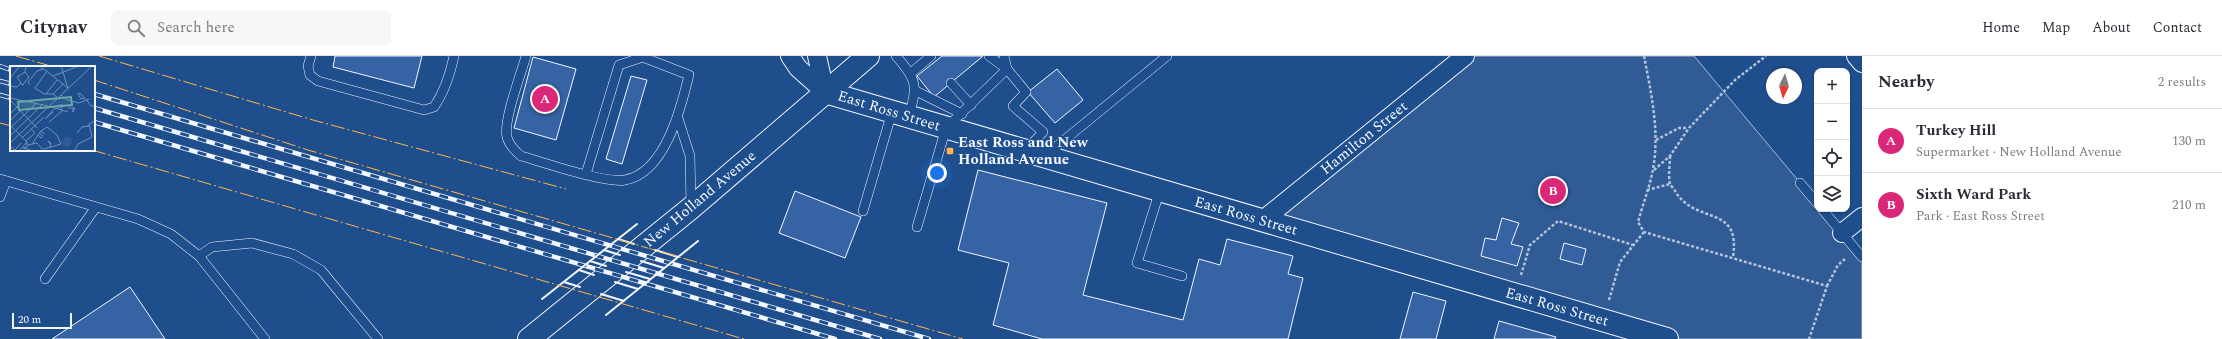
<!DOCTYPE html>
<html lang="en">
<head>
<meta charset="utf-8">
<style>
  body { margin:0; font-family:Spectral,serif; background:#f7f7f7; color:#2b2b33 }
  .controls { position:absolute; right:12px; top:12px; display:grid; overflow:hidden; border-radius:8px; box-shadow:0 1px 3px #0004 }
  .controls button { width:36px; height:36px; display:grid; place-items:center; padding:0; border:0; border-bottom:1px solid #e1e1e2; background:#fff; color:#2b2b33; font:20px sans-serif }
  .compass { position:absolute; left:1766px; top:12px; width:36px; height:36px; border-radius:50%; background:#fff; box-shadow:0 1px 3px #0004; rotate:185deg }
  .scale { position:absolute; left:12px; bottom:10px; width:60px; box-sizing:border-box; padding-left:4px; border:2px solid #f2f6ff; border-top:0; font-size:11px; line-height:14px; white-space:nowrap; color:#f2f6ff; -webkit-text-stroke:3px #1f4e8c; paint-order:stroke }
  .you { position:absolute; left:937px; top:117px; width:14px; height:14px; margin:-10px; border:3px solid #fff; border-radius:50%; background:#1a73e8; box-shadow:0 0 0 6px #1a73e833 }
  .badge { display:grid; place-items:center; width:26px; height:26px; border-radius:50%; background:#db2777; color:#fff; font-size:13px; font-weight:700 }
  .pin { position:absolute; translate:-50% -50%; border:2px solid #fff; box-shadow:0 1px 4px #0006 }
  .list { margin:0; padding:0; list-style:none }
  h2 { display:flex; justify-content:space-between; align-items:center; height:52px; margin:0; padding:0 16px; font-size:17px }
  h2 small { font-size:13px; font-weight:400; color:#7c7c81 }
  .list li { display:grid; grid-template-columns:26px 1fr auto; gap:12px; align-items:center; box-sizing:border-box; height:64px; padding:0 16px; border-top:1px solid #e1e1e2 }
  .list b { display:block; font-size:15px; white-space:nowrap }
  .list p { margin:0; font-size:13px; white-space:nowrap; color:#7c7c81 }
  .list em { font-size:13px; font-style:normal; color:#7c7c81 }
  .icon { flex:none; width:22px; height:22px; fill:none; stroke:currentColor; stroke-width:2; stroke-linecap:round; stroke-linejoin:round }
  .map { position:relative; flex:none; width:1862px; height:283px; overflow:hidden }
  header { display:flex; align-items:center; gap:24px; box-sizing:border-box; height:56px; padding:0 20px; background:#fff; border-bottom:1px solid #e1e1e2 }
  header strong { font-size:19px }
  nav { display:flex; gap:22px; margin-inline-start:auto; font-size:14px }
  .search { width:280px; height:36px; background:#f7f7f7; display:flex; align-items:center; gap:10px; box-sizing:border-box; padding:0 14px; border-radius:8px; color:#7c7c81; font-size:15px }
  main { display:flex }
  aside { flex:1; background:#fff }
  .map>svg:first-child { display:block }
  .built { fill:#305b95; stroke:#a8bbd7 }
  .building { fill:#3563a3; stroke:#f2f6ff }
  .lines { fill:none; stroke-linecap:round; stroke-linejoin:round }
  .lane-casing { stroke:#f2f6ff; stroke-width:10 }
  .street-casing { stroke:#f2f6ff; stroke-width:20 }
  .secondary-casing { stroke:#f2f6ff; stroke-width:24 }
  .primary-casing { stroke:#f2f6ff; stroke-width:24 }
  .path { stroke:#b3c4dc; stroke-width:2.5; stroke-dasharray:3 2; stroke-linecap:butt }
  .lane { stroke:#1f4e8c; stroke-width:9 }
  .street { stroke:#1f4e8c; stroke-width:18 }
  .secondary { stroke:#1f4e8c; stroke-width:22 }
  .primary { stroke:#1f4e8c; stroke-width:22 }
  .rail-casing { stroke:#f2f6ff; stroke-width:4.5 }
  .rail { stroke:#1f4e8c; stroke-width:3; stroke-dasharray:9; stroke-linecap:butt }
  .wall { stroke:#f2f6ff; stroke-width:2 }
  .power { stroke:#ffb74d; stroke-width:1; stroke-dasharray:14 3 2 3; stroke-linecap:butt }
  .poi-dot { fill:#ffb74d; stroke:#1f4e8c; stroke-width:1.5 }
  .labels { text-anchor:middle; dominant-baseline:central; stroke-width:3; stroke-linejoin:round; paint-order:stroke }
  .street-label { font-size:15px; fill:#f2f6ff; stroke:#1f4e8c }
  .poi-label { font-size:15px; font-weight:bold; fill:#f2f6ff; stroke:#1f4e8c; text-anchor:start }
  .inset-road { fill:none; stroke:#7391ba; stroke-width:1 }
  .view { fill:#6aa9a8; fill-opacity:0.15; stroke:#6aa9a8; stroke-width:2 }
  .inset-edge { fill:none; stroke:#f2f6ff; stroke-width:2 }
</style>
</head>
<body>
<header>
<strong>Citynav</strong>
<div class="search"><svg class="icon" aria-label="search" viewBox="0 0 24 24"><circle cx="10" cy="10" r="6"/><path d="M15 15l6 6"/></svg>Search here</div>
<nav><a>Home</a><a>Map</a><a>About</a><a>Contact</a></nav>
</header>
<main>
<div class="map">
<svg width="1862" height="283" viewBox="0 0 1862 283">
  <rect width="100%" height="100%" fill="#1f4e8c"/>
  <path class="built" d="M1465,0H1694L1817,147V153H1822L1862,201V283H1667L1263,164Z"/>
  <g class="building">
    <path d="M335,0H422L414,32L333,11Z"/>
    <path d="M942,0H983L934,41L917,20Z"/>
    <path d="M533,1L576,13L556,84L514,72Z"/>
    <path d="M1057,13L1083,44L1055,67L1028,36Z"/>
    <path d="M631,20L647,24L622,108L606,103Z"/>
    <path d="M978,114L1107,147L1083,239L1183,264L1199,203L1220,209L1227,183L1293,200L1288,218L1303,222L1288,283H1042L993,269L1009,207L958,194Z"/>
    <path d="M795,135L861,161L845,202L779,177Z"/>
    <path d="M1502,162L1519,167L1511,188L1523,191L1517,210L1481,200L1485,182L1496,184Z"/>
    <path d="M1564,187L1586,193L1582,209L1560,203Z"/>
    <path d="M130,231L165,283H52Z"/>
    <path d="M1413,236L1446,245L1436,283H1400Z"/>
    <path d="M1499,265L1556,281L1555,283H1494Z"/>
  </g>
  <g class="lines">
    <g class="lane-casing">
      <g id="lane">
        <path d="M311,0L308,10L310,19L318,25L424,54L434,51C445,35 450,19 454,0"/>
        <path d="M526,0C521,18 503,65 507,81C509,89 515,95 521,100C543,106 606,128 625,124C665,117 681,52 689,19L640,0"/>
        <path d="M896,0C918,25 917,29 909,61"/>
        <path d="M989,0L1007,13L1026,36L1013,50L1043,76L1026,94"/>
        <path d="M1004,0L1007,13"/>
        <path d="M911,17L931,0"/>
        <path d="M951,27L971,49"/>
        <path d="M916,35L962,58"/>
        <path d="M678,62L690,100L691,149"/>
        <path d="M1046,99L1167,0"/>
        <path d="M586,118L619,9L640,2"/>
        <path d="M0,123L138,163L171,178L199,200L265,283"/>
        <path d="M1800,127L1817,147"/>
        <path d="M1160,134L1137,207L1182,220"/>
        <path d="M0,141L6,125"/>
        <path d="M1822,153L1862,201"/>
        <path d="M863,155L892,56"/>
        <path d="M917,171L946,72L1007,13"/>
        <path d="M199,200L212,191L252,187L293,198L321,214L378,283"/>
        <path d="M45,223L96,151"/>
      </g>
    </g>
    <g class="street-casing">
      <g id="street">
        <path d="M790,0L798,12L825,36"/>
        <path d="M817,0L825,36"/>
        <path d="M1856,0L1862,7"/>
        <path d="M1263,164L1465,0"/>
        <path d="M1842,177L1862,161"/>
      </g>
    </g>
    <g class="secondary-casing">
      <path id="secondary" d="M825,36L1667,283"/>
    </g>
    <g class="primary-casing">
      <path id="primary" d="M529,283L691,152L868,0"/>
    </g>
    <g class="path">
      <path d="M1644,0C1651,36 1660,76 1653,113C1650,130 1643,148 1638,166L1644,176L1827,230L1809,283"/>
      <path d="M1656,84L1679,72H1688"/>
      <path d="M1670,100C1670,108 1668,120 1670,128C1671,130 1674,133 1675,135C1696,170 1741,147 1733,201"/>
      <path d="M1654,114L1670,100L1689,72L1735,24L1766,0"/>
      <path d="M1647,134L1670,128"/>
      <path d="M1521,219L1530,189L1558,165L1633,189"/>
      <path d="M1827,230L1838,209L1845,203"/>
      <path d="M1609,244L1620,206L1644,176"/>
    </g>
    <use href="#lane" class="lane"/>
    <use href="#street" class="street"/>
    <use href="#secondary" class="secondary"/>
    <use href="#primary" class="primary"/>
    <g class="rail-casing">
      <g id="rail">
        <path d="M0,10L11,14"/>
        <path d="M0,25L11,28"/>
        <path d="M94,38L929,283"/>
        <path d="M0,39L11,42"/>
        <path d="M94,52L880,283"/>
        <path d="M94,66L835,283"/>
      </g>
    </g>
    <use href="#rail" class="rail"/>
    <g class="wall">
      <path d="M618,183L634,188"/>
      <path d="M604,194L620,199"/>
      <path d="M655,194L678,201"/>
      <path d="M590,205L606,210"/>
      <path d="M641,205L664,212"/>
      <path d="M579,214L594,219"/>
      <path d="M626,216L650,223"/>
      <path d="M564,226L580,231"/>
      <path d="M615,226L638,233"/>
      <path d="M601,238L624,245"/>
      <path d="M542,243L637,168"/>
      <path d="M606,259L698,185"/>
    </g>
    <g class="power">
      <path d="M16,0L54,11"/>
      <path d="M99,0L313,64L566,133"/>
      <path d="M94,24L308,94L963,283"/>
      <path d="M0,67L11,70"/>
      <path d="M92,94L744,283"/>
    </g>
  </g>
  <rect class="poi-dot" x="946" y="91" width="8" height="8" rx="2"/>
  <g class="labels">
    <g class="street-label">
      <text transform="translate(889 55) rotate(17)">East Ross Street</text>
      <text transform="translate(1364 82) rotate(-39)">Hamilton Street</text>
      <text transform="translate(700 143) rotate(-40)">New Holland Avenue</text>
      <text transform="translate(1246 160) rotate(16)">East Ross Street</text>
      <text transform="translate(1557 251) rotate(16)">East Ross Street</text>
    </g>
    <g class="poi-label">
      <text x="958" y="86">East Ross and New<tspan x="958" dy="17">Holland Avenue</tspan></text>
    </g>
  </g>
  <g transform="translate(10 10)">
    <rect width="85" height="85" fill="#1f4e8c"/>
    <path d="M4,33L26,38L17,46ZM52 76a5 5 0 1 1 10 0a5 5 0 1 1-10 0Z" fill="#305b95"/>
    <path class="inset-road" d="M30,0L58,22M51,0L58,22M37,5L25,22L34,28H43L47,31M43,10L69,0M0,12L10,0M11,17L7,11L15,6M20,19L18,16L27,5L33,3M0,20L7,21L11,17L13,19M12,20L19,11L15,6L16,0M36,28L47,14M43,28L53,18M51,29L57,34L69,37L79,33M0,32L38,40M74,32L71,33L68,28L70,27L75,33M76,33L81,40H85M0,34L27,62M49,42V39H53L51,44M58,42H65L63,46V42M43,46L35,53L45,42L58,46M0,48L9,39M0,55L10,45M39,56L52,45M0,59L17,76M0,62L26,38M67,67L72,61L79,60M28,69L31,72L33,70L29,67M0,70L32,39M13,71L34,51M16,75L25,67L21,63M0,77L82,0M22,78L31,65M18,79L27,77L34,85M0,80L5,84L11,77M40,82L41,77L38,75L40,78M34,83L51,78L47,69L37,61L31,65L35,68M9,85L17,76V81L13,82L20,84M64,85L68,78L82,71L79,58L85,55"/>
    <path class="view" d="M61,31L62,39L9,44L8,36Z"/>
    <rect width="85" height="85" class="inset-edge"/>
  </g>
</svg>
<div class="controls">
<button>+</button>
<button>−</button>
<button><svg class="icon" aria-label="locate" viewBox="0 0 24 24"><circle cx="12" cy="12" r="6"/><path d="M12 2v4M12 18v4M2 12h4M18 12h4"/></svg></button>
<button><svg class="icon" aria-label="layers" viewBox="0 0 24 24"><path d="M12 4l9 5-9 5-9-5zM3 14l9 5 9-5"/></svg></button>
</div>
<svg class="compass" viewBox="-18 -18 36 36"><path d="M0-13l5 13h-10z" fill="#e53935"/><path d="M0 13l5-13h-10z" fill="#7c7c81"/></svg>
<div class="scale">20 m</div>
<div class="you"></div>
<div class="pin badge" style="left:545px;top:43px">A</div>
<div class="pin badge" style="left:1553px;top:135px">B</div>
</div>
<aside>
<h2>Nearby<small>2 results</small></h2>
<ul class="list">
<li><span class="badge">A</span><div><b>Turkey Hill</b><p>Supermarket · New Holland Avenue</p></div><em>130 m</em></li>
<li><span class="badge">B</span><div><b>Sixth Ward Park</b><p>Park · East Ross Street</p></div><em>210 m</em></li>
</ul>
</aside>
</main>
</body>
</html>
